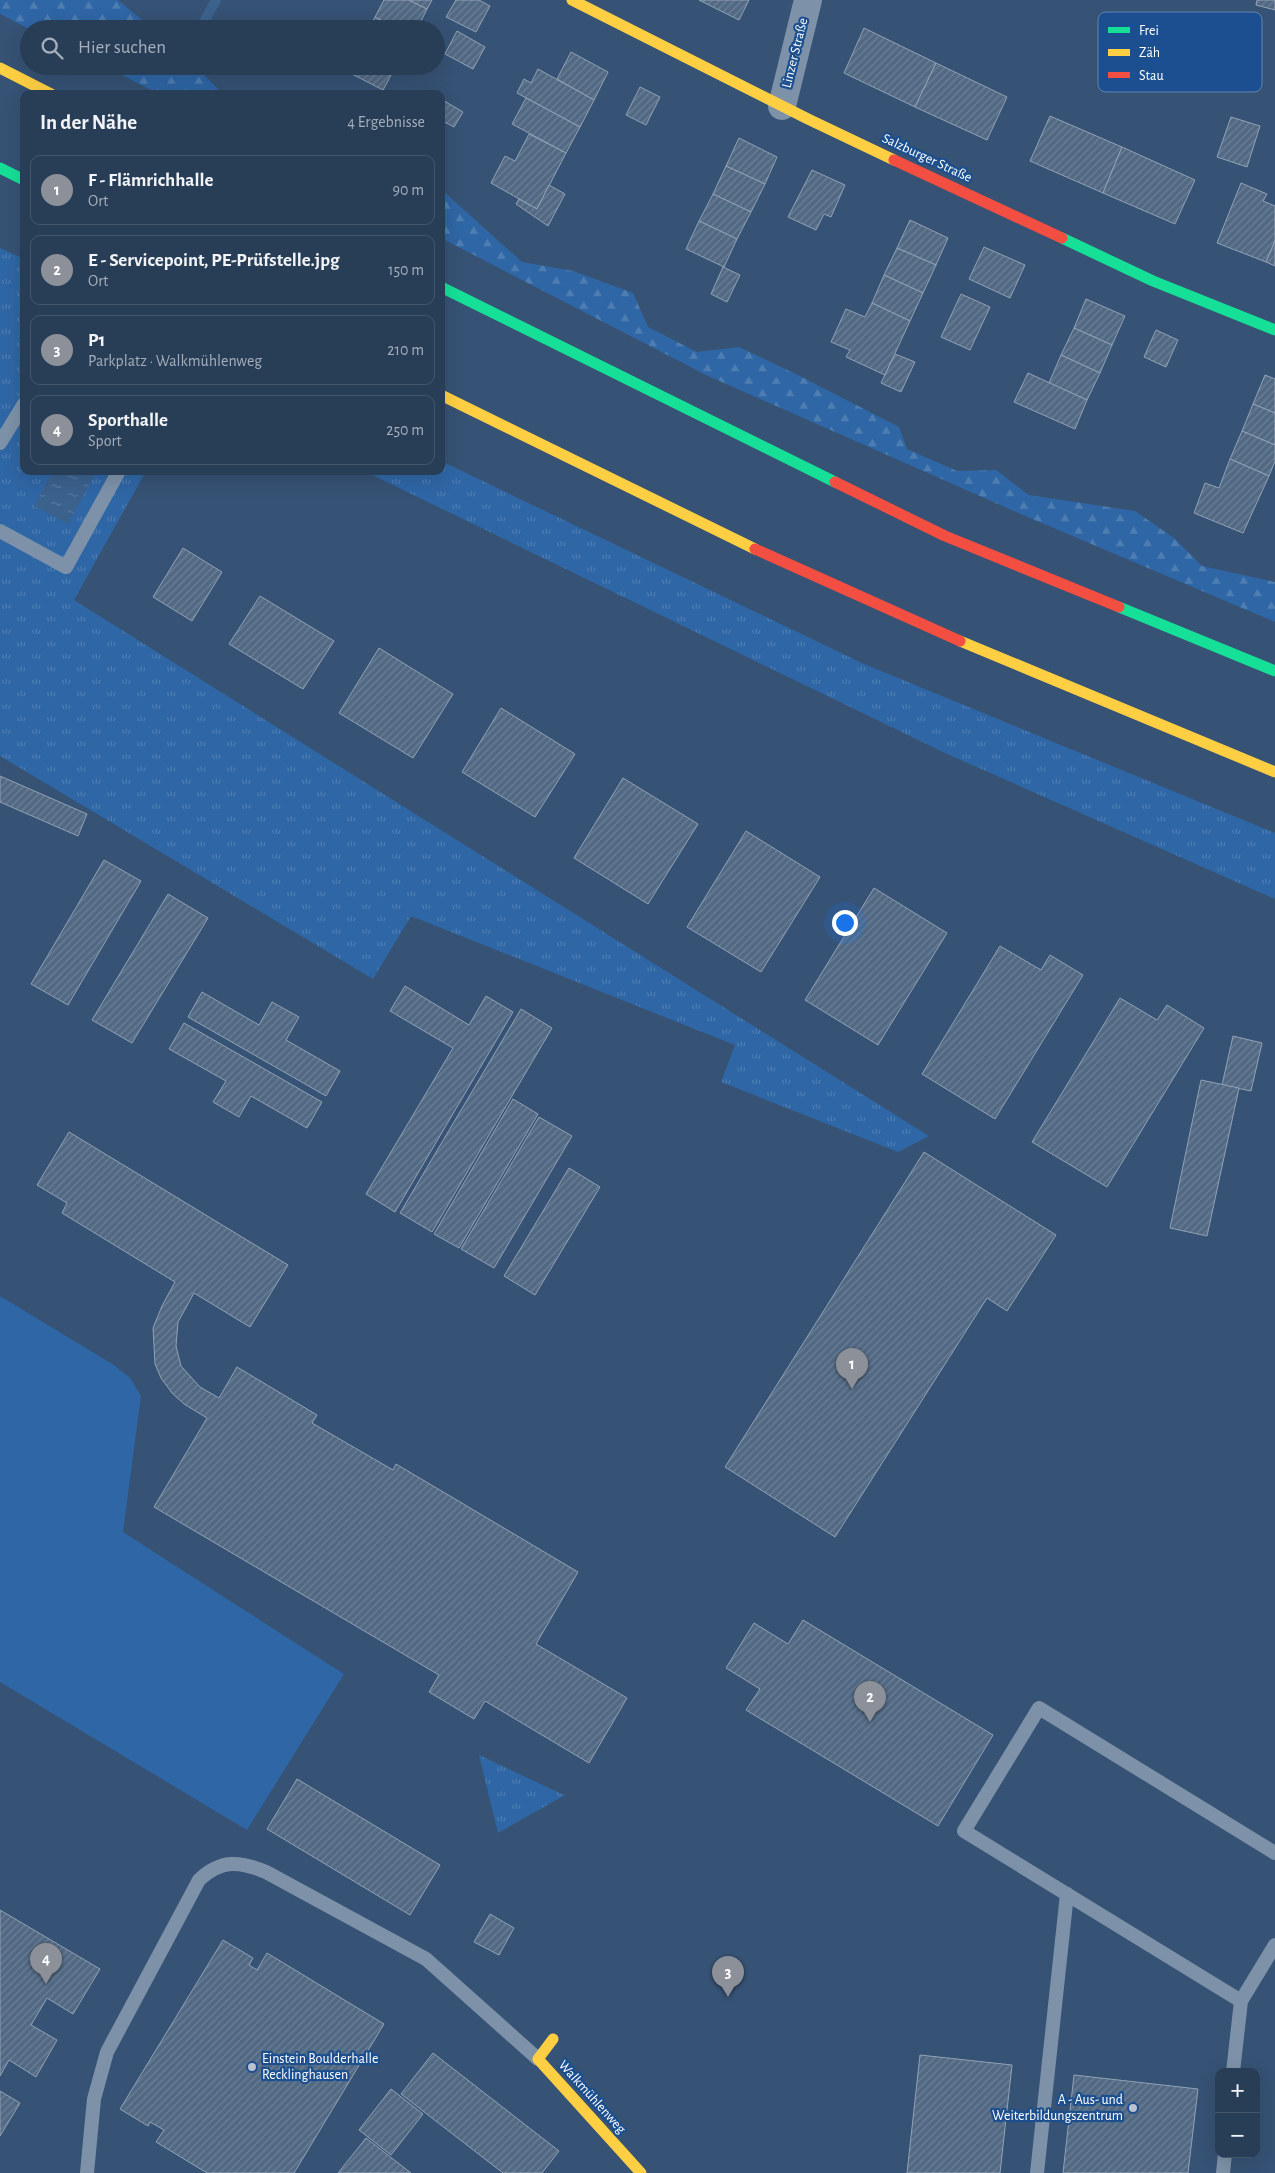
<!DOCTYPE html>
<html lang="de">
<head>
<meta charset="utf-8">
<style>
  body { margin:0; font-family:"Alegreya Sans",sans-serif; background:#30455d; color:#f1f3f6 }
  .controls { position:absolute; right:15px; bottom:15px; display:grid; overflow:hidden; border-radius:10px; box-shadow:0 5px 20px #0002 }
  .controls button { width:45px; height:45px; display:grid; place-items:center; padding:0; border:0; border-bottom:1px solid #44576d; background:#283e57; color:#f1f3f6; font:25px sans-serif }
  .you { position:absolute; left:844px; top:922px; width:18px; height:18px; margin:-12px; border:4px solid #fff; border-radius:50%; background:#1a73e8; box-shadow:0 0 0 8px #1a73e833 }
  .badge { display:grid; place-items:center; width:32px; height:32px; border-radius:50%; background:#8c9099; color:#fff; font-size:16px; font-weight:700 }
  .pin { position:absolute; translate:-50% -41px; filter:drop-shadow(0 1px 2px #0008) }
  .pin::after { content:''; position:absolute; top:26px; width:18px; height:15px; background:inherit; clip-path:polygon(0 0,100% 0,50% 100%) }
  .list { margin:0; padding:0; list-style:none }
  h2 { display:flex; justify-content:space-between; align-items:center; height:65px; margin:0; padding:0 20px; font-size:21px }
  h2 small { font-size:16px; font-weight:400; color:#a5aeba }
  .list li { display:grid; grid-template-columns:32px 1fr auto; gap:15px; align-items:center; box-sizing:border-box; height:70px; margin:0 10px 10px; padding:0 10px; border:1px solid #44576d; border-radius:10px }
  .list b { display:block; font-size:19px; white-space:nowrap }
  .list p { margin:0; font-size:16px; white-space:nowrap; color:#a5aeba }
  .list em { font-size:16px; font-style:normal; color:#a5aeba }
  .icon { flex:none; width:28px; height:28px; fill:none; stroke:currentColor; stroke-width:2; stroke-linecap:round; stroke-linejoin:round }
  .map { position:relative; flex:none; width:1275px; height:2173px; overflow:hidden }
  .search { position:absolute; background:#283e57; box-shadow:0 5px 20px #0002; left:20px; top:20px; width:425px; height:55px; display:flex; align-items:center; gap:12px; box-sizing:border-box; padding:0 18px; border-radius:28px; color:#a5aeba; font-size:19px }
  .panel { position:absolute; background:#283e57; box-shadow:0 5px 20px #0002; left:20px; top:90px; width:425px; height:385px; border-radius:10px }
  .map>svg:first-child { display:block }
  .grass { fill:url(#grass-tufts) }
  .forest { fill:url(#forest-firs) }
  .garden { fill:#2f66a5 }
  .water { fill:url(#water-ripples) }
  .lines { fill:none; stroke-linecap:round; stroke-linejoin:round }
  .stream { stroke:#3b618d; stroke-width:10 }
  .building { fill:url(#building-hatch); stroke:#92a2b6 }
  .lane { stroke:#7d92a8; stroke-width:14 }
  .street { stroke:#7d92a8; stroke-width:28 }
  .fast { stroke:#16e098; stroke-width:11 }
  .slow { stroke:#ffcf43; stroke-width:11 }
  .jam { stroke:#f24e42; stroke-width:11 }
  .poi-dot { fill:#b9c2ce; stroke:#1b4f8f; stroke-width:2 }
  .labels { text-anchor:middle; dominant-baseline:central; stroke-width:4.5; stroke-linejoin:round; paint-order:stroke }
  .street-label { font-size:14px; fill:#fff; stroke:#1b4f8f }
  .poi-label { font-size:14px; fill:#fff; stroke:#1b4f8f; text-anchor:start }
  .key { fill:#1b4f8f; stroke:#5f84b1; stroke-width:1 }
  .key-label { font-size:14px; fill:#fff }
</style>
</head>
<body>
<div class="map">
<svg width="1275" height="2173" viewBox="0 0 1275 2173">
  <defs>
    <pattern id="grass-tufts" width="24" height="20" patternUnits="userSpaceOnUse" patternTransform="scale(1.25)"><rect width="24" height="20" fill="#2f66a5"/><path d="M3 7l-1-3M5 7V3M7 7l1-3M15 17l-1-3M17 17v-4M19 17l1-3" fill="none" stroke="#4e7db2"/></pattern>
    <pattern id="forest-firs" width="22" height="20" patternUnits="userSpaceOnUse" patternTransform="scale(1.25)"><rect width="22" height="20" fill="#2f66a5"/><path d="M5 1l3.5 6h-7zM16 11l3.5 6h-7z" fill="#4e7db2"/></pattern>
    <pattern id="water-ripples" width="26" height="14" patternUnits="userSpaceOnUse" patternTransform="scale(1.25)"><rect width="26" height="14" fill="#3b618d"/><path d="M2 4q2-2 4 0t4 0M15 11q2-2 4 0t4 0" fill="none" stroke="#58799e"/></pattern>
    <pattern id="building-hatch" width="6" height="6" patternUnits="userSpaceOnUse" patternTransform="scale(1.25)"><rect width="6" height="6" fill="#526984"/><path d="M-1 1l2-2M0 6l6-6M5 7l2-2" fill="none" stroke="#6c8096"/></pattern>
  </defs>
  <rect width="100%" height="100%" fill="#365274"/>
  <g class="grass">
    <path d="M0,248L24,259V471H146L74,600L929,1136L898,1152L721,1082L735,1045L411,916L373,979L0,756Z"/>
    <path d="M441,461L864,664L1275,833V899L945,753L364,471H441Z"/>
    <path d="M479,1755L564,1795H565L498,1833Z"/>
  </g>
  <g class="forest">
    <path d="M0,0H118L153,29H29L0,14Z"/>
    <path d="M104,66H195L223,94H159Z"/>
    <path d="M441,189L522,262L573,271L633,293L648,327L697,352L739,347L796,374L899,427L907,449L957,471L996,470L1029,495L1135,511L1174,538L1202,566L1275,582V622L1016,512L706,375L441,238Z"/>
  </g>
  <path class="garden" d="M0,1296L114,1365L130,1378L141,1396L123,1532L344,1674L247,1830L0,1682Z"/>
  <path class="water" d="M53,471H97L68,524L34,506Z"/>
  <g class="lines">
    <path class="stream" d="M200,29L216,0"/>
  </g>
  <g class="building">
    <path d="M384,0H409L427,9L417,29H398L375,17Z"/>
    <path d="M409,0H432L427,9Z"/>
    <path d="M456,0H479L490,6L476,32L446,17Z"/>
    <path d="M699,0H749L739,20Z"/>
    <path d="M1257,0H1275V10L1256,5Z"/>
    <path d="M375,17L398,29H369Z"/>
    <path d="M864,28L936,63L915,107L844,73Z"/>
    <path d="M457,31L485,47L473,69L445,54Z"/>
    <path d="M571,52L608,72L594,100L557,79Z"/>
    <path d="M936,63L1007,97L987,140L915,107Z"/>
    <path d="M349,66H396L383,90L346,71Z"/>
    <path d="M538,69L594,100L580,127L517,93L524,79L531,83Z"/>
    <path d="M640,87L660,97L646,125L626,115Z"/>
    <path d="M526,98L580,127L566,153L512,124Z"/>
    <path d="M441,99L463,112L454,127L441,120Z"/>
    <path d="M1050,116L1122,147L1103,193L1030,161Z"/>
    <path d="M1231,117L1260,126L1247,167L1217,157Z"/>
    <path d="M529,134L566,153L537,209L491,183L505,156L515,161Z"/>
    <path d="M739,138L777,157L765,184L726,166Z"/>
    <path d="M1122,147L1195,180L1175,224L1103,193Z"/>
    <path d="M726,166L765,184L751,212L713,194Z"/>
    <path d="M812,170L845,185L831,217L824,214L816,230L788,217Z"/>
    <path d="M1241,183L1267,194L1263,201L1275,206V241L1266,262L1217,243Z"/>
    <path d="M549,185L565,194L548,226L516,204L519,199L537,209Z"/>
    <path d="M713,194L751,212L737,239L699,221Z"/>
    <path d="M910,220L948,238L936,265L897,248Z"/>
    <path d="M699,221L737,239L724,267L686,249Z"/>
    <path d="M1275,241V266L1266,262Z"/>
    <path d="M984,247L1025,265L1010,298L969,279Z"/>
    <path d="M897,248L936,265L923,293L884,275Z"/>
    <path d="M723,267L740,275L727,302L711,294Z"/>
    <path d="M884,275L923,293L910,321L872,303Z"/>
    <path d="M961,294L990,307L970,350L941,337Z"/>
    <path d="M1086,299L1125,316L1112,345L1074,328Z"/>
    <path d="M872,303L910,321L885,375L846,357L850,350L831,342L846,309L865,317Z"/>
    <path d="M1074,328L1112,345L1100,373L1061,355Z"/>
    <path d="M1156,330L1178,340L1166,367L1144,357Z"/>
    <path d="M895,354L915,362L901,392L881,383Z"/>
    <path d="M1061,355L1100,373L1087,400L1049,383Z"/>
    <path d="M1028,373L1087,400L1075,429L1014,402Z"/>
    <path d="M1265,375L1275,379V413L1253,404Z"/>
    <path d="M1253,404L1275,413V445L1242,431Z"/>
    <path d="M1242,431L1275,445V461L1269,476L1230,459Z"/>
    <path d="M1230,459L1269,476L1243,533L1194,513L1205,483L1219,488Z"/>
    <path d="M183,548L222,572L192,621L153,597Z"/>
    <path d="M260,596L334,641L303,689L229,644Z"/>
    <path d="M379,648L453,694L413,758L339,713Z"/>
    <path d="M501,708L575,754L535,817L462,772Z"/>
    <path d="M0,776L87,814L78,836L0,802Z"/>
    <path d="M623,778L698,824L648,904L574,858Z"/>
    <path d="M746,831L820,877L761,972L687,927Z"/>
    <path d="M104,860L141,881L68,1005L31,984Z"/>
    <path d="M874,888L947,933L878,1045L805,1000Z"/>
    <path d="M168,894L208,918L132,1043L92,1020Z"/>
    <path d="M1000,946L1041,970L1050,955L1083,975L995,1119L922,1074Z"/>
    <path d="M405,986L469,1025L486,996L513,1012L395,1212L366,1194L453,1048L390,1011Z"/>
    <path d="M202,992L259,1025L272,1002L299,1017L286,1040L340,1071L326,1096L188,1017Z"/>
    <path d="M1120,998L1157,1020L1167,1005L1204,1028L1107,1187L1032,1142Z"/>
    <path d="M521,1009L552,1028L432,1232L400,1213Z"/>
    <path d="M184,1023L322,1102L307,1128L251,1096L239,1117L213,1102L226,1081L169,1049Z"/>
    <path d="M1233,1036L1262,1043L1251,1091L1222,1085Z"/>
    <path d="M1201,1080L1239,1088L1207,1236L1170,1228Z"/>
    <path d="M513,1099L538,1114L459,1248L434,1234Z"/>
    <path d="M539,1117L572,1136L494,1268L461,1249Z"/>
    <path d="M69,1132L288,1265L250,1327L194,1293L178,1322L176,1346L181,1366L200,1387L219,1398L237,1367L317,1415L312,1423L393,1470L396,1464L578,1572L536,1644L627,1698L589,1763L485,1701L474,1719L429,1692L439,1675L154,1507L207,1418L184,1404L172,1393L161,1378L155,1364L153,1328L162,1306L175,1282L62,1213L67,1203L37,1185Z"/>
    <path d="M924,1152L1056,1235L1007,1311L987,1298L835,1537L725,1467Z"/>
    <path d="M569,1168L600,1187L535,1295L504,1276Z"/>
    <path d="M803,1620L993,1735L938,1826L746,1710L760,1689L726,1668L754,1623L788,1644Z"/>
    <path d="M297,1779L440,1865L410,1915L267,1829Z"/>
    <path d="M0,1910L100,1969L73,2014L47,1998L31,2025L57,2040L36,2077L9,2060L0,2076Z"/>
    <path d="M490,1914L514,1928L499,1955L474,1942Z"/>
    <path d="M223,1940L253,1958L249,1965L257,1970L267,1953L384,2024L294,2173H207L156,2142L164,2130L150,2122L148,2126L120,2109Z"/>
    <path d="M433,2053L559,2151L542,2173H503L401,2094Z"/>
    <path d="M920,2055L1012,2065L1000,2173H907Z"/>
    <path d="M1074,2075L1198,2089L1188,2173H1063Z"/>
    <path d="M391,2089L423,2114L391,2155L359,2130Z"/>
    <path d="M0,2091L20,2103L0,2136Z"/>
    <path d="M366,2138L411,2173H338Z"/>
  </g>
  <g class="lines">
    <g class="lane">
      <path d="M0,443L24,404"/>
      <path d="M0,531L66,567L119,471"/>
      <path d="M1241,2001L964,1831L1039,1708L1275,1853"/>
      <path d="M1233,2072L1241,2001L1275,1945"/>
      <path d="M87,2173L94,2099L107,2052L199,1880C221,1859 240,1861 266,1872L426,1959L538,2059"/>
      <path d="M1037,2173L1067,1894"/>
      <path d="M1223,2173L1225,2154"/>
    </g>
    <path class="street" d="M782,106L808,0"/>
    <g class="fast">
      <path d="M0,168L24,180"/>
      <path d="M1062,238L1153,281L1275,330"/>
      <path d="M441,287L835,482"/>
      <path d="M1119,607L1275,671"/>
    </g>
    <g class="slow">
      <path d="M572,0L808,119L894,160"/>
      <path d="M0,68L51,94"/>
      <path d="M441,395L755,549"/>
      <path d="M960,641L1275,772"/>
      <path d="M553,2039L538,2059L641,2173"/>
    </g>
    <g class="jam">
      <path d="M894,160L1062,238"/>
      <path d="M835,482L945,536L1119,607"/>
      <path d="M755,549L960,641"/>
    </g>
  </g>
  <g class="poi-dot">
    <circle cx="252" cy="2067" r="5"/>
    <circle cx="1133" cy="2108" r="5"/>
  </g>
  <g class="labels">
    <g class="street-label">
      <text transform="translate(795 53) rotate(-76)">Linzer Straße</text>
      <text transform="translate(927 158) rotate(25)">Salzburger Straße</text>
      <text transform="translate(592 2097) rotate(48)">Walkmühlenweg</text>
    </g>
    <g class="poi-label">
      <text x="262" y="2059">Einstein Boulderhalle<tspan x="262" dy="16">Recklinghausen</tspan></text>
      <text x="1123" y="2100" text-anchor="end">A - Aus- und<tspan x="1123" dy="16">Weiterbildungszentrum</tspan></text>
    </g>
  </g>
  <rect x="1098" y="12" width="164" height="80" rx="8" class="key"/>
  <rect x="1108" y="27" width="22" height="6" fill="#16e098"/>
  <rect x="1108" y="49" width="22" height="7" fill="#ffcf43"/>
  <rect x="1108" y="72" width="22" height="6" fill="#f24e42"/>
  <g class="key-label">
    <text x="1139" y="35">Frei</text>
    <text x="1139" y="57">Zäh</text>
    <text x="1139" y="80">Stau</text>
  </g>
</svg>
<div class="controls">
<button>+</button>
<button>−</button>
</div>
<div class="you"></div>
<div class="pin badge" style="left:852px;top:1389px">1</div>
<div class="pin badge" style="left:870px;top:1722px">2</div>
<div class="pin badge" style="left:728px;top:1997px">3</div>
<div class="pin badge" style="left:46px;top:1984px">4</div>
<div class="search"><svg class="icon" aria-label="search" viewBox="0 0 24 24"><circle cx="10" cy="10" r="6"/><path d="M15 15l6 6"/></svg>Hier suchen</div>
<section class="panel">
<h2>In der Nähe<small>4 Ergebnisse</small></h2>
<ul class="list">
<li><span class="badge">1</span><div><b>F - Flämrichhalle</b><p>Ort</p></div><em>90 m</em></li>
<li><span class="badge">2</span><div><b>E - Servicepoint, PE-Prüfstelle.jpg</b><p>Ort</p></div><em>150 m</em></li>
<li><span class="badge">3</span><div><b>P1</b><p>Parkplatz · Walkmühlenweg</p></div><em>210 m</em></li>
<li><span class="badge">4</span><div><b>Sporthalle</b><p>Sport</p></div><em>250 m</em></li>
</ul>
</section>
</div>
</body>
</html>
